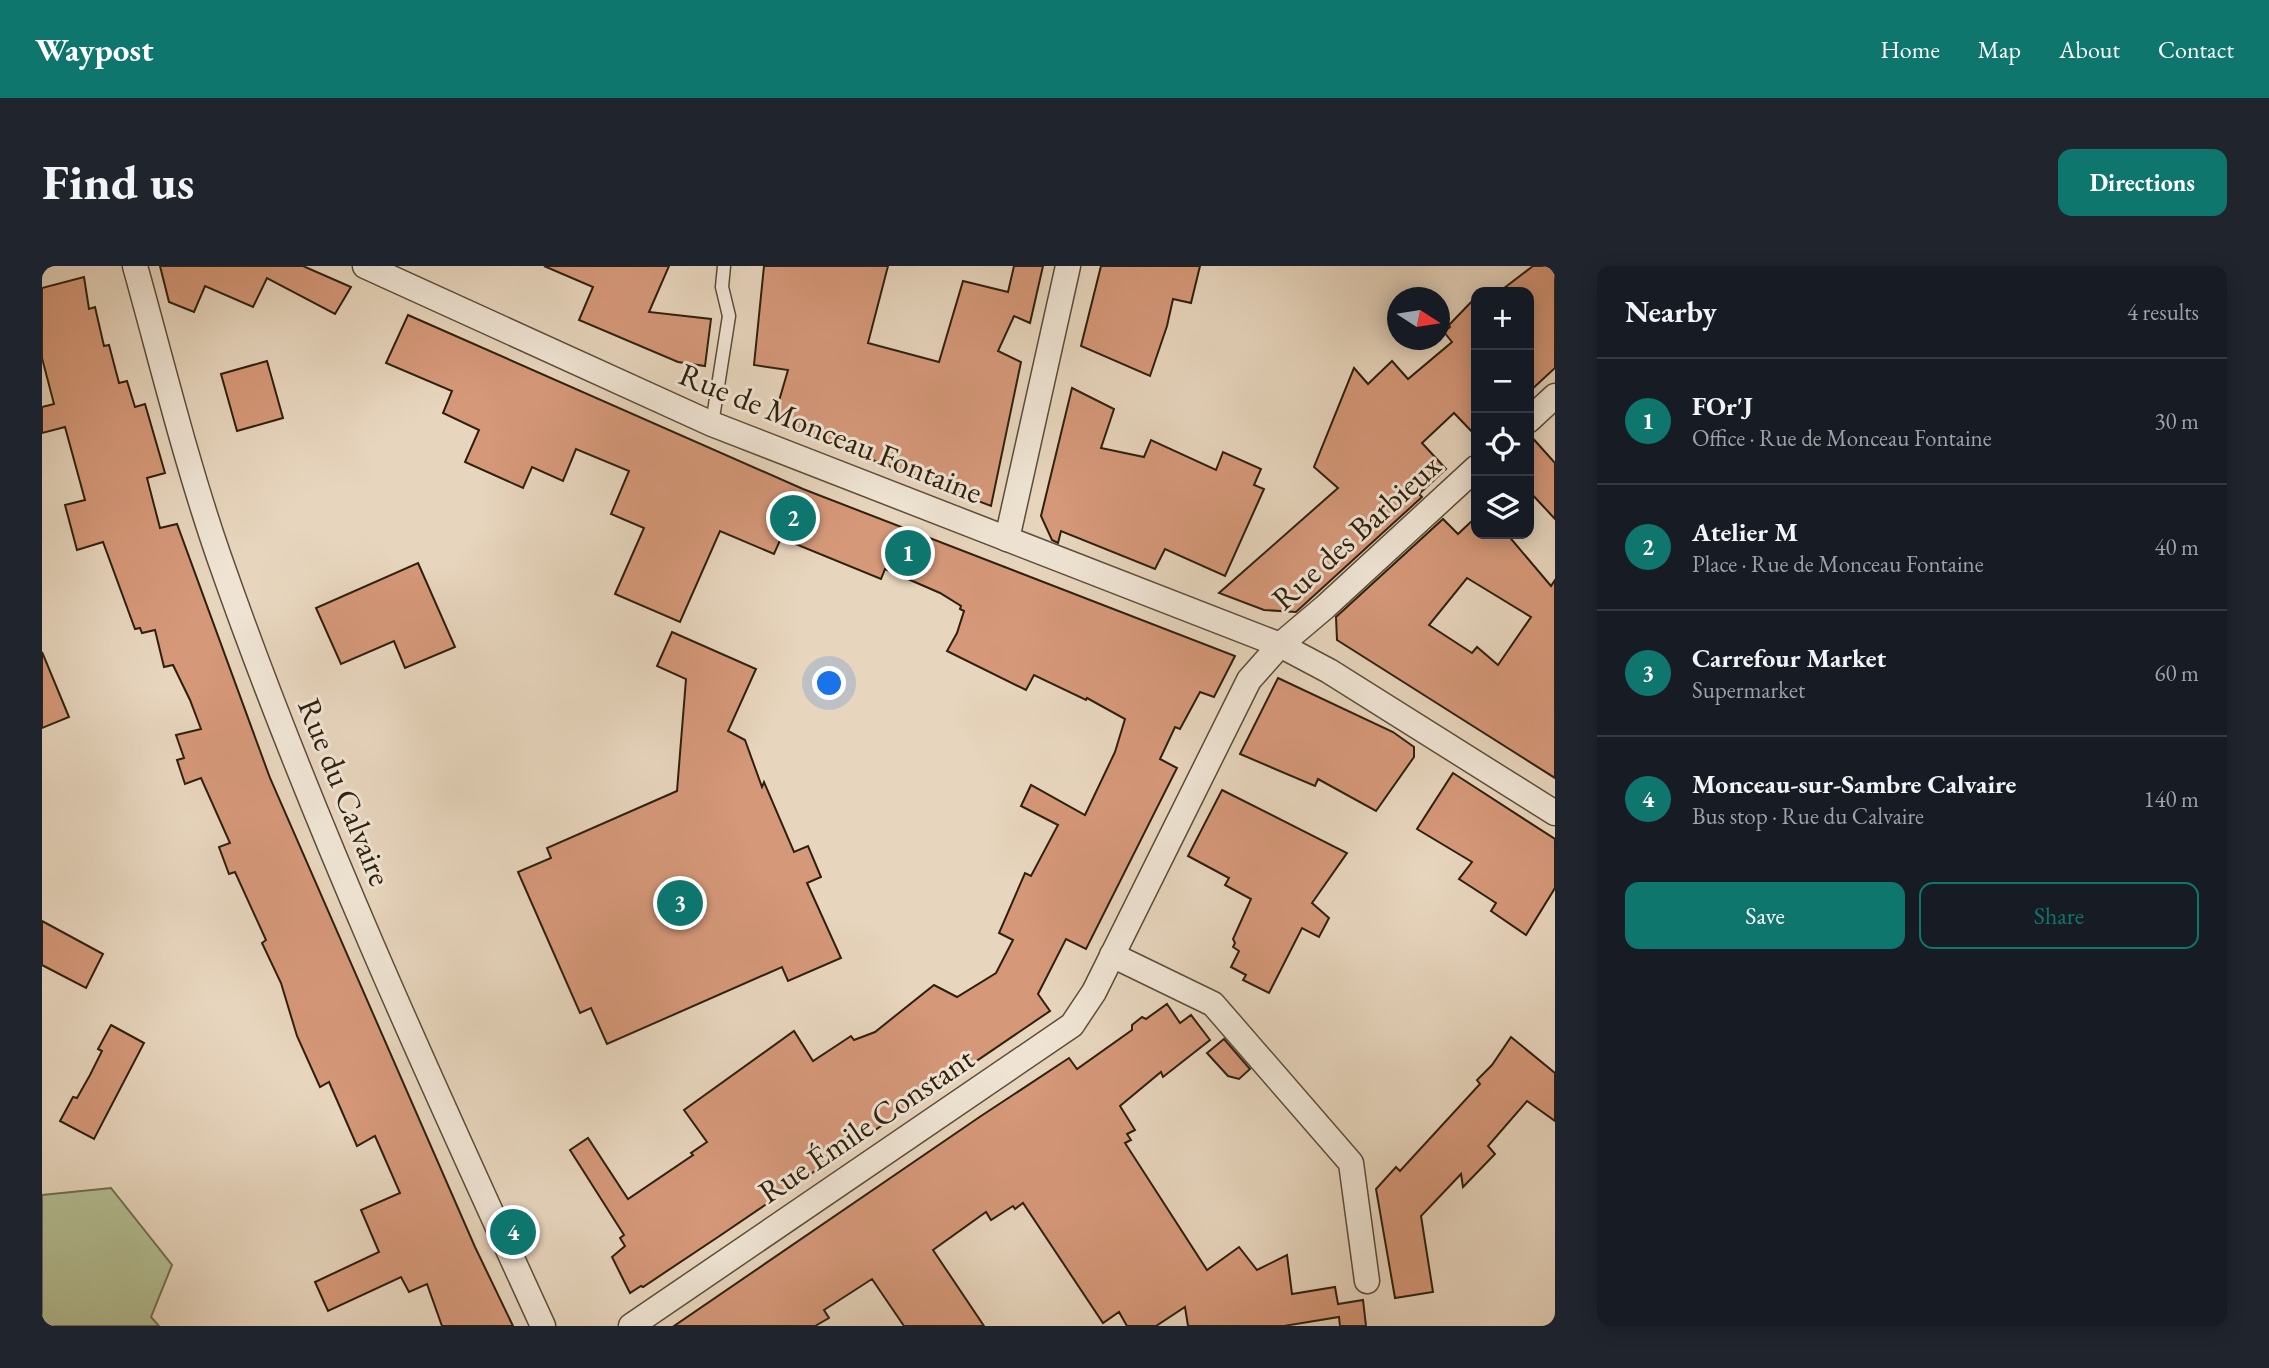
<!DOCTYPE html>
<html lang="en">
<head>
<meta charset="utf-8">
<style>
  body { margin:0; font-family:"EB Garamond",serif; background:#20242c; color:#f1f3f6 }
  .controls { position:absolute; right:21px; top:21px; display:grid; overflow:hidden; border-radius:14px; box-shadow:0 4px 18px #0003 }
  .controls button { width:63px; height:63px; display:grid; place-items:center; padding:0; border:0; border-bottom:2px solid #363941; background:#171b24; color:#f1f3f6; font:35px sans-serif }
  .compass { position:absolute; left:1345px; top:21px; width:63px; height:63px; border-radius:50%; background:#171b24; box-shadow:0 4px 18px #0003; rotate:102deg }
  .you { position:absolute; left:788px; top:418px; width:24px; height:24px; margin:-18px; border:5px solid #fff; border-radius:50%; background:#1a73e8; box-shadow:0 0 0 10px #1a73e833 }
  .badge { display:grid; place-items:center; width:46px; height:46px; border-radius:50%; background:#0f766e; color:#fff; font-size:23px; font-weight:700 }
  .pin { position:absolute; translate:-50% -50%; border:4px solid #fff; box-shadow:0 2px 7px #0006 }
  .list { margin:0; padding:0; list-style:none }
  h2 { display:flex; justify-content:space-between; align-items:center; height:91px; margin:0; padding:0 28px; font-size:30px }
  h2 small { font-size:23px; font-weight:400; color:#9ea1a6 }
  .list li { display:grid; grid-template-columns:46px 1fr auto; gap:21px; align-items:center; box-sizing:border-box; height:126px; padding:0 28px; border-top:2px solid #363941 }
  .list b { display:block; font-size:26px; white-space:nowrap }
  .list p { margin:0; font-size:23px; white-space:nowrap; color:#9ea1a6 }
  .list em { font-size:23px; font-style:normal; color:#9ea1a6 }
  .actions { display:flex; gap:14px; padding:21px 28px }
  .actions a { flex:1; padding:16px 0; border:2px solid #0f766e; border-radius:14px; text-align:center; font-size:24px; color:#0f766e }
  .actions .main { background:#0f766e; color:#fff }
  .icon { flex:none; width:38px; height:38px; fill:none; stroke:currentColor; stroke-width:2; stroke-linecap:round; stroke-linejoin:round }
  .map { position:relative; flex:none; width:1513px; height:1060px; overflow:hidden; border-radius:14px }
  header { display:flex; align-items:center; gap:42px; box-sizing:border-box; height:98px; padding:0 35px; background:#0f766e; color:#fff }
  header strong { font-size:33px }
  nav { display:flex; gap:38px; margin-inline-start:auto; font-size:24px }
  .intro { display:flex; align-items:center; justify-content:space-between; box-sizing:border-box; height:168px; padding:0 42px }
  h1 { margin:0; font-size:49px }
  .button { padding:18px 32px; border-radius:14px; background:#0f766e; color:#fff; font-size:24px; font-weight:700 }
  main { display:flex; gap:42px; padding:0 42px }
  aside { flex:1; background:#171b24; border-radius:14px; box-shadow:0 4px 18px #0003 }
  .map>svg:first-child { display:block }
  .green { fill:#b3be93; stroke:#706f50; stroke-width:2 }
  .building { fill:#d59879; stroke:#2e200d; stroke-width:2; fill-rule:evenodd }
  .lines { fill:none; stroke-linecap:round; stroke-linejoin:round }
  .lane-casing { stroke:#5c4d39; stroke-width:15 }
  .street-casing { stroke:#5c4d39; stroke-width:27 }
  .lane { stroke:#efe4d4; stroke-width:12 }
  .street { stroke:#efe4d4; stroke-width:24 }
  .labels { text-anchor:middle; dominant-baseline:central; stroke-width:6; stroke-linejoin:round; paint-order:stroke }
  .street-label { font-size:32px; fill:#2e200d; stroke:#efe4d4 }
</style>
</head>
<body>
<header>
<strong>Waypost</strong>
<nav><a>Home</a><a>Map</a><a>About</a><a>Contact</a></nav>
</header>
<div class="intro"><h1>Find us</h1><a class="button">Directions</a></div>
<main>
<div class="map">
<svg width="1513" height="1060" viewBox="0 0 1513 1060">
  <rect width="100%" height="100%" fill="#e7d5bd"/>
  <filter id="stains"><feTurbulence type="fractalNoise" baseFrequency=".00286" numOctaves="4"/><feColorMatrix values="0 0 0 0 .2 0 0 0 0 .09 0 0 0 0 .02 0 0 0 .5 -.17"/></filter>
  <radialGradient id="worn" r=".72"><stop offset=".6" stop-color="#630" stop-opacity="0"/><stop offset="1" stop-color="#630" stop-opacity=".3"/></radialGradient>
  <path class="green" d="M69,922L130,999L109,1051L117,1060H0V929Z"/>
  <g class="building">
    <path d="M118,0H261L309,21L293,48L225,12L211,41L163,20L152,46L127,36Z"/>
    <path d="M502,0H627L607,46L669,53L663,100L636,96L537,54L551,21Z"/>
    <path d="M722,0H846L826,77L897,96L921,15L966,26L972,0H1001L988,57L972,50L956,85L979,96L949,240L915,227L916,225L817,189L732,152L746,104L712,99Z"/>
    <path d="M1059,0H1158L1149,37L1131,33L1125,60L1108,110L1039,80Z"/>
    <path d="M1491,0H1513V102L1487,126V26H1457Z"/>
    <path d="M42,11L47,43L53,41L62,80L67,79L77,117L85,115L93,141L103,138L123,207L105,212L118,262L135,258L228,512L433,981L471,1060H400L385,1018L367,1026L359,1011L286,1045L273,1016L337,986L319,944L358,927L333,870L315,880L287,816L278,821L255,770L239,717L220,677L224,674L193,606L187,608L177,581L188,577L159,512L143,518L135,494L142,492L134,469L159,463L148,434L131,399L122,401L113,364L100,367L98,362L93,363L61,276L35,284L23,239L43,234L23,161L0,167V141L12,138L0,92V22Z"/>
    <path d="M1434,31V170L1412,147L1380,177L1404,203L1377,228L1380,231L1254,346L1222,344L1177,327L1296,222L1272,201L1312,102L1326,118L1350,95L1366,113L1410,76L1402,66L1408,61L1407,59Z"/>
    <path d="M366,49L761,223L1193,390L1172,431L1158,426L1138,463L1133,461L1118,493L1135,502L1044,683L1024,673L996,728L1008,745L679,969L601,1021L599,1020L588,1027L570,991L583,980L578,972L582,969L528,884L546,872L586,933L651,889L649,887L665,876L642,844L752,765L771,795L809,770L812,774L833,766L892,719L915,731L954,707L971,674L957,667L983,607L989,610L1016,559L979,540L989,519L1043,549L1073,486L1083,453L1045,432L1044,434L992,409L984,424L905,385L915,367L922,345L918,343L919,340L898,327L843,303L839,313L739,272L732,288L678,265L638,356L573,328L602,262L569,248L587,205L534,183L521,215L490,201L481,222L423,196L437,164L401,147L410,125L344,97Z"/>
    <path d="M225,95L241,152L195,165L179,108Z"/>
    <path d="M1030,122L1072,143L1059,182L1102,191L1109,174L1174,204L1181,186L1219,203L1212,219L1222,223L1183,310L1123,283L1113,303L1019,265L1016,277L1010,274L999,250Z"/>
    <path d="M1487,168L1513,197V253L1487,225Z"/>
    <path d="M1434,251V268H1465L1509,320L1513,314V512L1295,374L1294,351L1401,253L1416,268ZM1425,312L1489,351L1456,399L1435,381L1430,387L1387,359Z"/>
    <path d="M376,297L413,381L363,402L352,375L299,398L274,342Z"/>
    <path d="M630,366L714,403L686,465L703,474L720,521L722,516L752,586L766,580L779,611L765,617L799,692L746,715L740,701L565,778L549,742L538,747L476,606L509,592L505,582L635,525L644,413L615,400Z"/>
    <path d="M0,386L27,451L0,462Z"/>
    <path d="M1236,412L1351,466L1372,481V491L1334,545L1276,513L1273,520L1198,488Z"/>
    <path d="M1411,507L1513,573V622L1484,669L1449,645L1454,637L1417,613L1430,596L1375,563Z"/>
    <path d="M1180,524L1305,587L1270,637L1287,652L1277,671L1260,662L1227,727L1201,714L1204,709L1189,701L1197,685L1191,681L1193,677L1191,673L1209,633L1183,619L1187,612L1146,590Z"/>
    <path d="M0,655L61,688L44,722L0,699Z"/>
    <path d="M1125,738L1138,757L1149,749L1168,774L1121,811L1119,806L1078,840L1093,864L1085,868L1089,874L1083,877L1165,1004L1197,981L1215,1004L1245,989L1250,1028L1293,1021L1296,1038L1321,1034L1324,1060H1298L1297,1051L1242,1060H1146L1143,1041L1114,1060H1085L1077,1046L1061,1057L981,937L973,943L971,940L949,954L944,946L891,984L942,1060H862L830,1013L782,1044L787,1052L773,1060H632L939,850L1027,792L1035,803L1090,764V759L1100,751L1104,753Z"/>
    <path d="M69,759L102,777L52,873L18,855L31,831L35,832L48,809L60,785L56,783Z"/>
    <path d="M1469,771L1513,807V855L1485,835L1446,880L1453,888L1421,921L1419,908L1379,950L1391,1026L1353,1032L1334,923L1354,901L1358,905L1438,818L1435,814L1450,799Z"/>
    <path d="M1182,773L1208,803L1197,813L1186,810L1165,787Z"/>
  </g>
  <g class="lines">
    <g class="lane-casing">
      <path id="lane" d="M670,158L687,50L680,21L682,0"/>
    </g>
    <g class="street-casing">
      <g id="street">
        <path d="M93,0C120,97 144,196 177,291C269,554 385,807 501,1060"/>
        <path d="M323,0L670,158L1238,379L1287,405L1513,547"/>
        <path d="M1487,154L1513,130"/>
        <path d="M965,273L1026,0"/>
        <path d="M1070,689L1171,738L1309,897L1325,1015"/>
        <path d="M589,1060L1030,759L1052,726L1207,414L1238,379L1283,341L1434,202"/>
      </g>
    </g>
    <use href="#lane" class="lane"/>
    <use href="#street" class="street"/>
  </g>
  <g class="labels">
    <g class="street-label">
      <text transform="translate(789 167) rotate(22)">Rue de Monceau Fontaine</text>
      <text transform="translate(1314 266) rotate(-42)">Rue des Barbieux</text>
      <text transform="translate(303 526) rotate(68)">Rue du Calvaire</text>
      <text transform="translate(824 859) rotate(-34)">Rue Émile Constant</text>
    </g>
  </g>
  <rect width="100%" height="100%" filter="url(#stains)"/>
  <rect width="100%" height="100%" fill="url(#worn)"/>
</svg>
<div class="controls">
<button>+</button>
<button>−</button>
<button><svg class="icon" aria-label="locate" viewBox="0 0 24 24"><circle cx="12" cy="12" r="6"/><path d="M12 2v4M12 18v4M2 12h4M18 12h4"/></svg></button>
<button><svg class="icon" aria-label="layers" viewBox="0 0 24 24"><path d="M12 4l9 5-9 5-9-5zM3 14l9 5 9-5"/></svg></button>
</div>
<svg class="compass" viewBox="-18 -18 36 36"><path d="M0-13l5 13h-10z" fill="#e53935"/><path d="M0 13l5-13h-10z" fill="#9ea1a6"/></svg>
<div class="you"></div>
<div class="pin badge" style="left:866px;top:287px">1</div>
<div class="pin badge" style="left:751px;top:252px">2</div>
<div class="pin badge" style="left:638px;top:637px">3</div>
<div class="pin badge" style="left:471px;top:966px">4</div>
</div>
<aside>
<h2>Nearby<small>4 results</small></h2>
<ul class="list">
<li><span class="badge">1</span><div><b>FOr'J</b><p>Office · Rue de Monceau Fontaine</p></div><em>30 m</em></li>
<li><span class="badge">2</span><div><b>Atelier M</b><p>Place · Rue de Monceau Fontaine</p></div><em>40 m</em></li>
<li><span class="badge">3</span><div><b>Carrefour Market</b><p>Supermarket</p></div><em>60 m</em></li>
<li><span class="badge">4</span><div><b>Monceau-sur-Sambre Calvaire</b><p>Bus stop · Rue du Calvaire</p></div><em>140 m</em></li>
</ul>
<div class="actions"><a class="main">Save</a><a>Share</a></div>
</aside>
</main>
</body>
</html>
